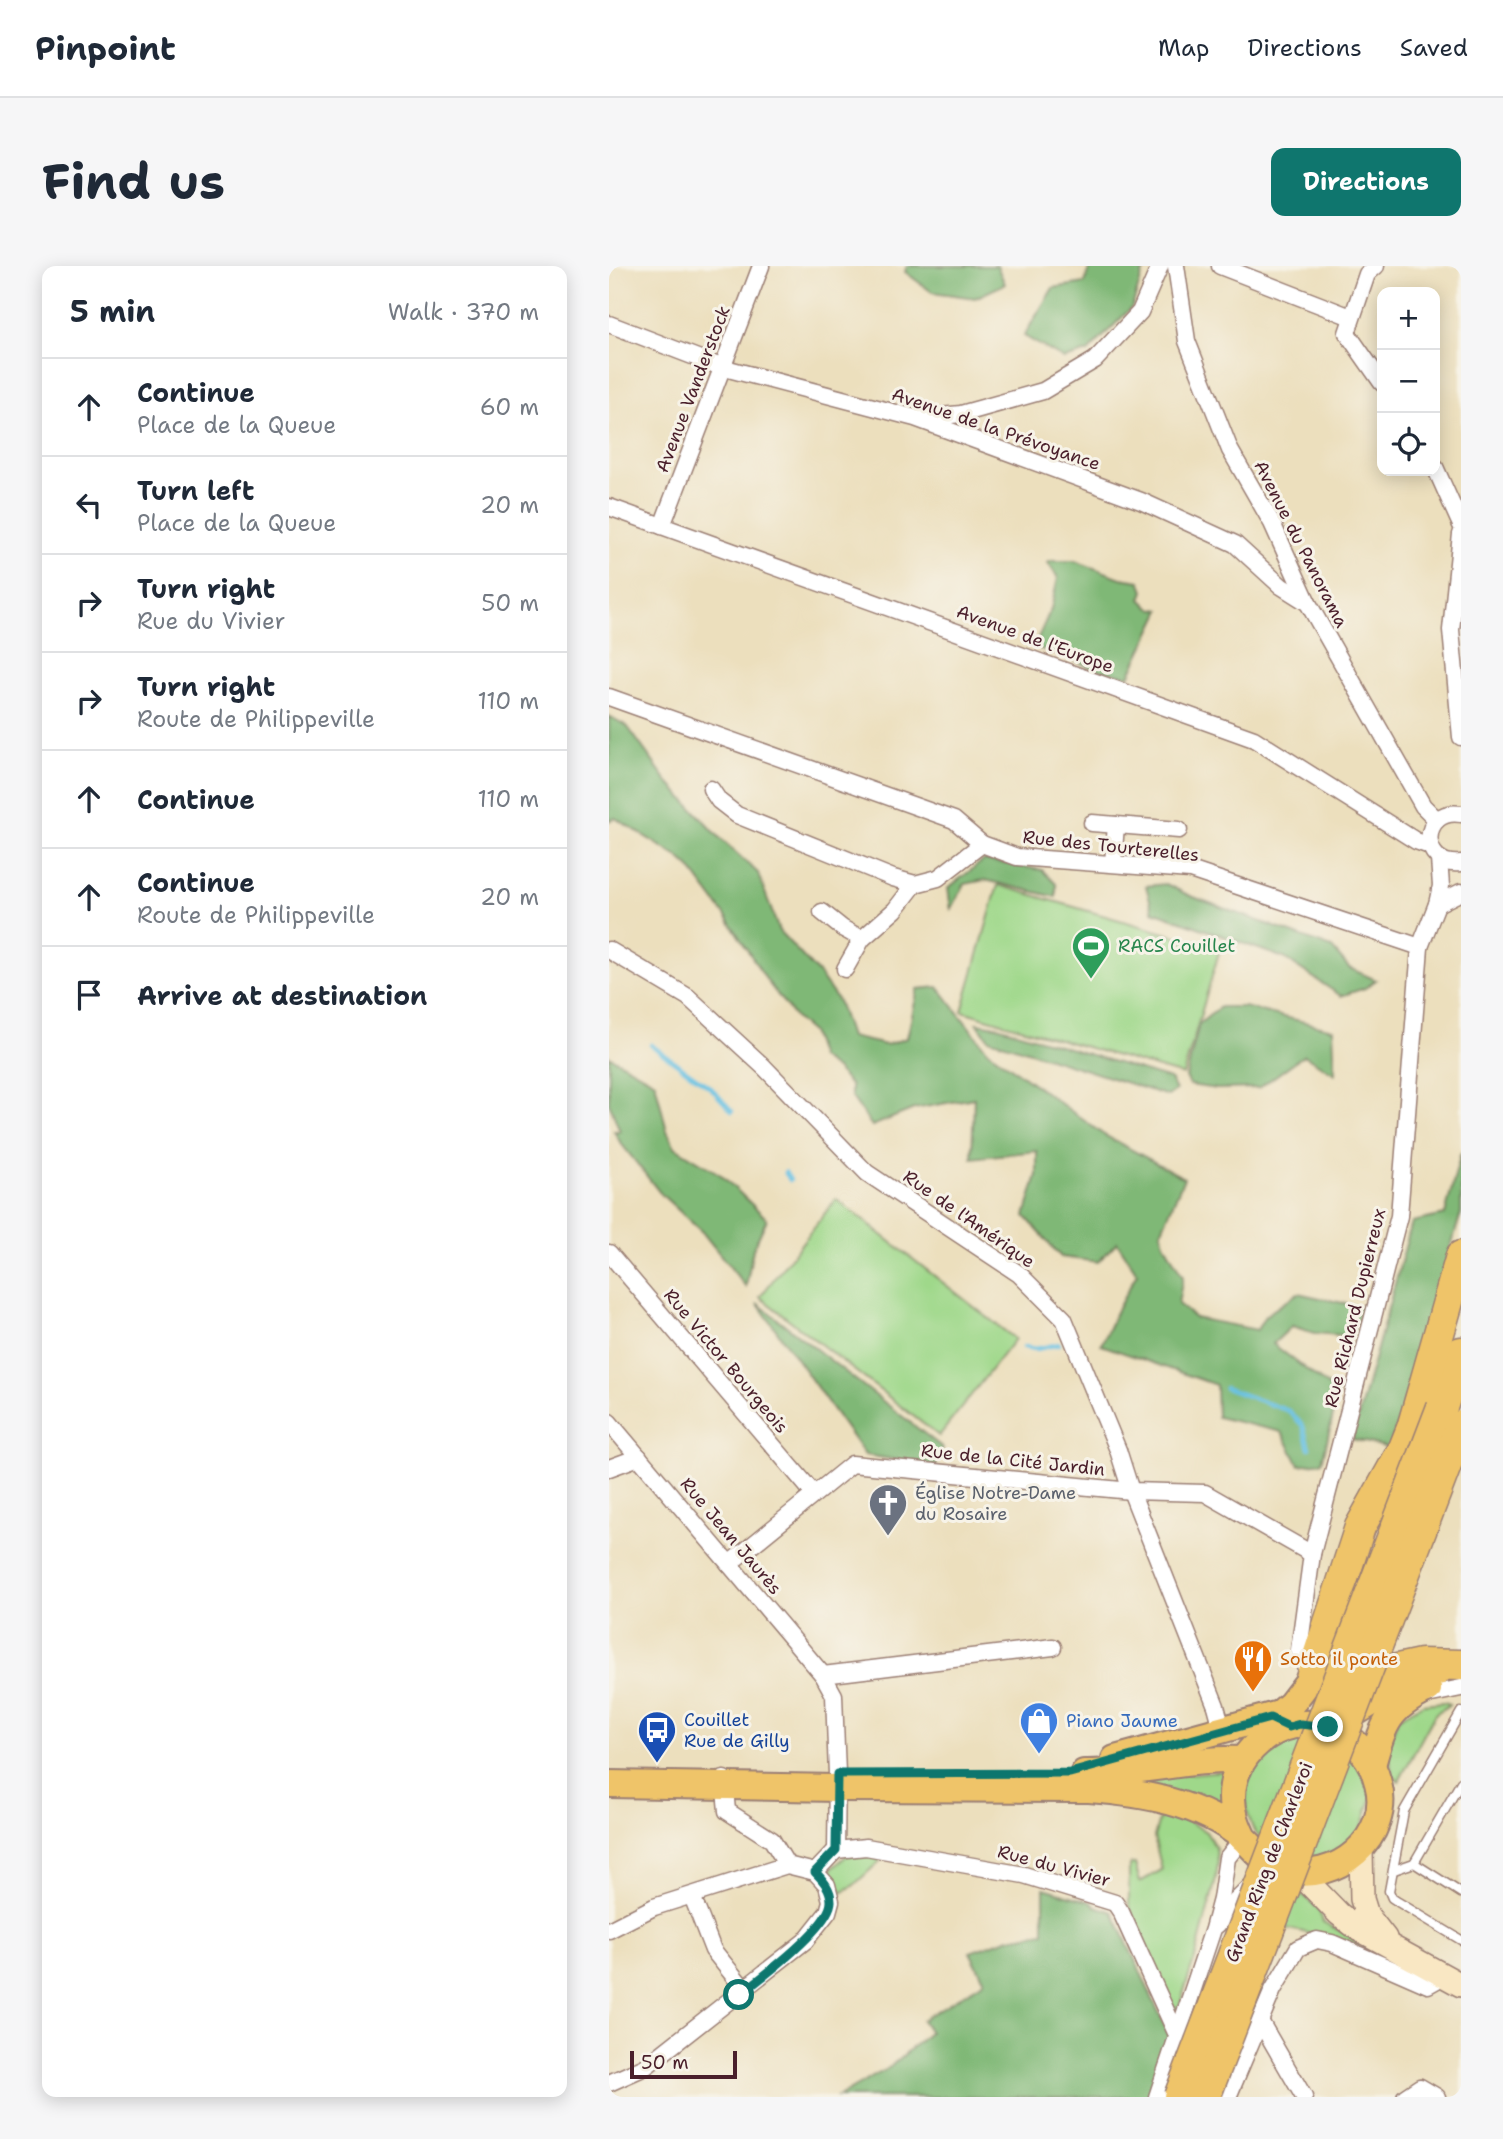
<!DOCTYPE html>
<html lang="en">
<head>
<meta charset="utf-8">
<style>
  body { margin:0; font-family:"Shantell Sans",sans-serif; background:#f6f6f7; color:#1f2937 }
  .controls { position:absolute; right:21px; top:21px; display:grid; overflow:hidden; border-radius:14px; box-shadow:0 4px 18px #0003 }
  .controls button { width:63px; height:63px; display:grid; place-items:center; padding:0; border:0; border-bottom:2px solid #e0e1e3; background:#fff; color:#1f2937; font:35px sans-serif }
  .scale { position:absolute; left:21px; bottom:18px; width:107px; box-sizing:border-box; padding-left:7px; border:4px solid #4a1f2b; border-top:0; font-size:19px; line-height:24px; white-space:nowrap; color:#4a1f2b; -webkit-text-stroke:5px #f7f3e8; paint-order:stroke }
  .stop { position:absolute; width:21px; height:21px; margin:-16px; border:5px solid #0f766e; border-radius:50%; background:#fff }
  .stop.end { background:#0f766e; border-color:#fff; box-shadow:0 2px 7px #0008 }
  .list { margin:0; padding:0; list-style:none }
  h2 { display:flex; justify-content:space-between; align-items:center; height:91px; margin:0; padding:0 28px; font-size:30px }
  h2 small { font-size:23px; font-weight:400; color:#747a83 }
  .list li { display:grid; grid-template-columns:46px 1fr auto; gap:21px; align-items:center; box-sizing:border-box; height:98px; padding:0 28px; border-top:2px solid #e0e1e3 }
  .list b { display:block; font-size:26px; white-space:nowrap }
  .list p { margin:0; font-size:23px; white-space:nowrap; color:#747a83 }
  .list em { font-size:23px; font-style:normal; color:#747a83 }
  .icon { flex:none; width:38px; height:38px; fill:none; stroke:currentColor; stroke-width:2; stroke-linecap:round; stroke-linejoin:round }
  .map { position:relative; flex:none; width:852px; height:1831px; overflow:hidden; border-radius:14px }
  header { display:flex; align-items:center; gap:42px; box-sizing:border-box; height:98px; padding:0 35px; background:#fff; border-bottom:2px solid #e0e1e3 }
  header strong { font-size:33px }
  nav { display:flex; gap:38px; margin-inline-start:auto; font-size:24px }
  .intro { display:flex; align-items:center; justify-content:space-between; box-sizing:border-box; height:168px; padding:0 42px }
  h1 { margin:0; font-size:49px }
  .button { padding:18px 32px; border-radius:14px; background:#0f766e; color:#fff; font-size:24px; font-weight:700 }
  main { display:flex; gap:42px; padding:0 42px }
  aside { flex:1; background:#fff; border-radius:14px; box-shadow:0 4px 18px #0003 }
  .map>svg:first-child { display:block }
  .green { fill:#9fd88a; stroke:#747c5a; stroke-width:2 }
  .forest { fill:#7fb876; stroke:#646c50; stroke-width:2 }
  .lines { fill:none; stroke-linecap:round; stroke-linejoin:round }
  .stream { stroke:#64c0e2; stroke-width:4.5 }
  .lane-casing { stroke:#9b7f74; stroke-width:11 }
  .street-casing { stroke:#9b7f74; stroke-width:19 }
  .secondary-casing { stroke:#9b7f74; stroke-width:26 }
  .primary-casing { stroke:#9b7f74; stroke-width:30 }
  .highway-casing { stroke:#9b7f74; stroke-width:33 }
  .lane { stroke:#fff; stroke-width:8 }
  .street { stroke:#fff; stroke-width:16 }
  .secondary { stroke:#f9e7c3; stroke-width:23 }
  .primary { stroke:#efc469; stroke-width:26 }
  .highway { stroke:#efc469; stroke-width:30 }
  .highway-bridge-casing { stroke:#9b7f74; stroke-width:33; stroke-linecap:butt }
  .highway-bridge { stroke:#efc469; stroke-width:30 }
  .route { stroke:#0f766e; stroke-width:9 }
  .labels { text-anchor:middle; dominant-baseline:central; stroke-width:6; stroke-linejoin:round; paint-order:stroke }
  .street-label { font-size:18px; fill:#4a1f2b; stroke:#f7f3e8 }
  .leisure-label { font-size:18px; fill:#27864d; stroke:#f7f3e8; text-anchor:start }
  .worship-label { font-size:18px; fill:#5b616d; stroke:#f7f3e8; text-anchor:start }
  .food-label { font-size:18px; fill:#c56008; stroke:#f7f3e8; text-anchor:start }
  .transit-label { font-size:18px; fill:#164399; stroke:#f7f3e8; text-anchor:start }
  .shop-label { font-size:18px; fill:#366cbe; stroke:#f7f3e8; text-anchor:start }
</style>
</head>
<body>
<header>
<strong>Pinpoint</strong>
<nav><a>Map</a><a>Directions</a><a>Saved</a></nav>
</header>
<div class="intro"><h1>Find us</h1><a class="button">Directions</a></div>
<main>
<aside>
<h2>5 min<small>Walk · 370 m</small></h2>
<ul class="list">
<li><svg class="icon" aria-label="ahead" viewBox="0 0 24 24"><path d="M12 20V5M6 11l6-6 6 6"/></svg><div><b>Continue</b><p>Place de la Queue</p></div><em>60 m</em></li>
<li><svg class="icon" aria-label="left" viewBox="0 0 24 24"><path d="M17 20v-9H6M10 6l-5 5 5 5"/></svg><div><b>Turn left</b><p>Place de la Queue</p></div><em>20 m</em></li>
<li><svg class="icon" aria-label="right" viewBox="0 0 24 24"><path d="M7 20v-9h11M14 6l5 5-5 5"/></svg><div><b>Turn right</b><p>Rue du Vivier</p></div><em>50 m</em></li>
<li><svg class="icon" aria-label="right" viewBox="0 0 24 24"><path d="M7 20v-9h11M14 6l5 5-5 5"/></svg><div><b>Turn right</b><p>Route de Philippeville</p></div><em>110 m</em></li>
<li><svg class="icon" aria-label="ahead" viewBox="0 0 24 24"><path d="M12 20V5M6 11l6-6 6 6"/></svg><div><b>Continue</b></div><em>110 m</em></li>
<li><svg class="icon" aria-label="ahead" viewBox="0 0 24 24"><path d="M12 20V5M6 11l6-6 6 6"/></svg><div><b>Continue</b><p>Route de Philippeville</p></div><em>20 m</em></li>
<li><svg class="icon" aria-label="arrive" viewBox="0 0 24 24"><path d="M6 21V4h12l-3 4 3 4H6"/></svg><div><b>Arrive at destination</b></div></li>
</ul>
</aside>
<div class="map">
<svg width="852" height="1831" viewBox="0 0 852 1831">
  <rect width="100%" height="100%" fill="#f7f3e8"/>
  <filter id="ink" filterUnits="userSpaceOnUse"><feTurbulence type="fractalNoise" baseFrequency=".0143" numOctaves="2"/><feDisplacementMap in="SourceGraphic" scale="14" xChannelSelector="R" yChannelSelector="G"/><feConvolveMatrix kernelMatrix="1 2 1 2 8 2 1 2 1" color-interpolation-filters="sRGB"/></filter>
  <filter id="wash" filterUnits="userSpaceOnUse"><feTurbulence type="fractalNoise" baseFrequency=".00686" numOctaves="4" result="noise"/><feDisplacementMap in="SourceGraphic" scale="28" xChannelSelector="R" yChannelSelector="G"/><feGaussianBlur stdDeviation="1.57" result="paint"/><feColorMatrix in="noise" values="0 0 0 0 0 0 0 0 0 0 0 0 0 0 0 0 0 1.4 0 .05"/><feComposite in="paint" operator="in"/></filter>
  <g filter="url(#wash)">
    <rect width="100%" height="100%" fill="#ecdfbd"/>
    <g class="green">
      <path d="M389,619L611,683L574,809L353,745Z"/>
      <path d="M227,933L406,1073L330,1170L151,1031Z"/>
      <path d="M835,1436L841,1438L826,1448L790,1515L783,1509L779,1480L789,1452L814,1438Z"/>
      <path d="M693,1469L749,1492L763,1530L751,1569L717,1593L696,1596L657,1579L644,1563L637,1543V1522L644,1502L656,1486L673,1474Z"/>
      <path d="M622,1504L618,1549L524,1513Z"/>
      <path d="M552,1547L579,1555L597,1566L607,1582L609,1597L607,1613L588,1685L569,1744L562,1738L529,1664L520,1639V1604L522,1598H526L531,1616L553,1604L545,1571Z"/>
      <path d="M238,1589L267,1590L271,1595L244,1620L230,1627L220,1613L223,1603Z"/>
      <path d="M670,1617C690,1626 709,1634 714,1656L764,1682L676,1662Z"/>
    </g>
    <g class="forest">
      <path d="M298,0H388L396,18L366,32L323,26L296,6Z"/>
      <path d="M481,0H536L523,41L479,86L455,93L415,70L444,22L476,17Z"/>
      <path d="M441,295H466L512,312L531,315L535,325L532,333L541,342L552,344L520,410L485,403L456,390L425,381L442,343L449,312L439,297Z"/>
      <path d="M0,450L18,460L58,515L111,572L149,607L170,665L209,707L229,735L241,771L277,779L298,772L309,723L329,721L378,784L495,869L575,912L552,966L555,977L574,1011L569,1038L586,1052L648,1064L656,1050L689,1027L752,1041L744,1070L705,1067L683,1060L664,1078L729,1128L713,1196L690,1199L673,1166L608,1151L607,1119L492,1079L507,1046L528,1007L508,976L489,996L452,991L416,950L428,909V885L363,892L365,832L305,843L263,860L242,830V820L227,803L211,792L202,766L187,753L158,715L119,653L81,602L69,591L6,552L0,555Z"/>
      <path d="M375,594L433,604L447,618V631L376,614L356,618L342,644L339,622Z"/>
      <path d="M557,618L579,629L723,682L740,702L767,714L756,722L732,730L675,692L544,645L537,620Z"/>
      <path d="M611,741H635L724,763L726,808L695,789L650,822L608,823L581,819L577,811L590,758Z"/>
      <path d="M368,757L388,760L561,813L567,824L559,830L380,773Z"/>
      <path d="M0,790L46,816L58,865L66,881L112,909L158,953L144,983L137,1021L93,966L52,928L11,876L5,865H11L0,837Z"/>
      <path d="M852,886V947L781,1182L743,1173L803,956L836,949Z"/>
      <path d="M148,1037L334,1182L327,1200L256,1189Z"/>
      <path d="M435,1622L482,1636L487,1640L504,1646L562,1773L540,1831H229L281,1801L321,1766L313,1754L376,1715L361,1686L401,1672L435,1666Z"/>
    </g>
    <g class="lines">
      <g class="stream">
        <path d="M42,779L102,822L123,845"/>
        <path d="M176,906L181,914"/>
        <path d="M415,1081L427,1083L450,1078"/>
        <path d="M616,1122L680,1145L694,1160L700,1182"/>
      </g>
    </g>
  </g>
  <g filter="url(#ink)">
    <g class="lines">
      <g class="lane-casing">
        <g id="lane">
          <path d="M852,1446L795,1545L780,1625L783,1632L789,1636L852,1674"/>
          <path d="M805,1597L852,1627"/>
          <path d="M785,1604L805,1597L852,1516"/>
        </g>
      </g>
      <g class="street-casing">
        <g id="street">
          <path d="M567,0L578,75L621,184L663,257L699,337L814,540L828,554"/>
          <path d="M611,0L742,51"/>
          <path d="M767,0L758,8L738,67L773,117"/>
          <path d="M0,58L112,101L306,152L532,235L626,278L672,320L699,337"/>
          <path d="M312,152L352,148L434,125L486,94L531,46L551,0"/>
          <path d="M826,201L852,259"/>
          <path d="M0,241L645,473L807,575L821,580"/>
          <path d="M53,260L152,0"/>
          <path d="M852,268L842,364L852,471"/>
          <path d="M0,431L345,554L373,578L408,591L581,604L811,681"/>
          <path d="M102,523L110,535L128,549L284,612L306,618L329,612L373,578"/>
          <path d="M852,548C811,541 809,602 852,597"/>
          <path d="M483,557L570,564"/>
          <path d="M504,597L507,559"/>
          <path d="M828,638L852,626"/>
          <path d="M213,646L233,662L253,673L286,644L306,618"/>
          <path d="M0,684L79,731L155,801L258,907L410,1008L455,1053L509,1184L522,1225L607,1440L610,1451V1467"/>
          <path d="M236,703L253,673"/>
          <path d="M0,987L205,1228"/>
          <path d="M0,1156L214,1409L225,1429L228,1508L227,1584"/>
          <path d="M0,1202L30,1191"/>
          <path d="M120,1298L243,1198L522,1225L596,1227L703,1288"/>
          <path d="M214,1409L444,1381"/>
          <path d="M701,1412L690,1384L703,1288L790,950L811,681L828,638L832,620L830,593"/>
          <path d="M813,1430L852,1422"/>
          <path d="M115,1513L118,1545L163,1574L178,1599"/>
          <path d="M206,1606L227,1584L257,1581L415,1609L506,1637L512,1646L569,1771"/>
          <path d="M83,1630L104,1684L136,1724"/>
          <path d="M608,1659L627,1635L644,1618"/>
          <path d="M0,1664L45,1641L178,1599L206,1606L218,1619L222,1635L219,1646L196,1675L36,1801L0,1817"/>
          <path d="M651,1755L695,1831"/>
          <path d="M548,1831L604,1663L612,1633L618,1592L634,1572"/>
          <path d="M619,1831L664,1724L689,1682L708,1674L723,1677L819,1719L835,1710"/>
          <path d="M796,1831L811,1821L828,1831"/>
        </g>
      </g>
      <g class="secondary-casing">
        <g id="secondary">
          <path d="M752,1583L753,1633L758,1649L776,1672"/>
          <path d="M690,1607L730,1648L748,1662L852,1719"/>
        </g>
      </g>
      <g class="primary-casing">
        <g id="primary">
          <path d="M732,1455L795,1417L829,1406"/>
          <path d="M506,1493L670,1448L682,1438L702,1412"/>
          <path d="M763,1499C775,1457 778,1443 819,1423"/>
          <path d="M475,1507C528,1508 580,1492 633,1494"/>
          <path d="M0,1518L228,1522L480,1523C533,1527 592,1536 634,1572C648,1585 656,1598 675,1604C726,1619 784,1571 769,1517C763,1493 750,1476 728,1465C682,1441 622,1481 623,1532C623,1547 628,1559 634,1572"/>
        </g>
      </g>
      <g class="highway-casing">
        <g id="highway">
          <path d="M833,1141L852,1086"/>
          <path d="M735,1408L756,1410L812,1398L852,1399"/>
          <path d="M702,1412L751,1261L795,1182L803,1162L852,990"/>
        </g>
      </g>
      <use href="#lane" class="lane"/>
      <use href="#street" class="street"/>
      <use href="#secondary" class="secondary"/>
      <use href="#primary" class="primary"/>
      <use href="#highway" class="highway"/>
      <g class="highway-bridge-casing">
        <g id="highway-bridge">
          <path d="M570,1831L833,1141"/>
          <path d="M596,1831L852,1160"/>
        </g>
      </g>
      <use href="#highway-bridge" class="highway-bridge"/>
    </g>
  </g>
  <g class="lines" filter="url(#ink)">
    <path class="route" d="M130,1729C150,1714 222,1660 222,1635C222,1623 214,1614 206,1606L227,1584L228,1508L461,1507L661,1452L680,1461L691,1458L719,1461"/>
  </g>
  <defs>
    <g id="stadium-pin" transform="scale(2.0125)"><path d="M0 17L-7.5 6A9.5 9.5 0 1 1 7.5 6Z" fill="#2e9e5b" stroke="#f7f3e8"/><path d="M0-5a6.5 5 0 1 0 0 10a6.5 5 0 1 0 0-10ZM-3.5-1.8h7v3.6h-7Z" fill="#fff"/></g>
    <g id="church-pin" transform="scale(2.0125)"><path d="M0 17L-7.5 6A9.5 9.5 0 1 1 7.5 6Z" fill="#6b7280" stroke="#f7f3e8"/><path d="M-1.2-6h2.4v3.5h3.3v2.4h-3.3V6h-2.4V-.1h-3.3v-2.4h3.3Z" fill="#fff"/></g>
    <g id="restaurant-pin" transform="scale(2.0125)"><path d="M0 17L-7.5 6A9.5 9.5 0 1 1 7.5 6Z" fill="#e8710a" stroke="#f7f3e8"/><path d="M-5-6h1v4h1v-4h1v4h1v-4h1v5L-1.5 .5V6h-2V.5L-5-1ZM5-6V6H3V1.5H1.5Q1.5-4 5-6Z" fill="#fff"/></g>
    <g id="shop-pin" transform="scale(2.0125)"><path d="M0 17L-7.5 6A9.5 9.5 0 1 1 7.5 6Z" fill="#3f7fe0" stroke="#f7f3e8"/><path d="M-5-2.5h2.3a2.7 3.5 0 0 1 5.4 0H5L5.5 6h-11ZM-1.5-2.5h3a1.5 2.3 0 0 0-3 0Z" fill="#fff"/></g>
    <g id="bus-pin" transform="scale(2.0125)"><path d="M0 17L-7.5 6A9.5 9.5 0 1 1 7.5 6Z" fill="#1a4fb4" stroke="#f7f3e8"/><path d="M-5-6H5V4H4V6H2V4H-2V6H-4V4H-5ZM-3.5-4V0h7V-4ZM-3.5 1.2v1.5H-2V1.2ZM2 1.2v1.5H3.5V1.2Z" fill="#fff"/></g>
  </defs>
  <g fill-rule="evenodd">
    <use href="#stadium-pin" x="482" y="680"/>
    <use href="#church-pin" x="279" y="1237"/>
    <use href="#restaurant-pin" x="644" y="1393"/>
    <use href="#shop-pin" x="430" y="1455"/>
    <use href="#bus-pin" x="48" y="1464"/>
  </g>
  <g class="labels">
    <g class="street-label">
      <text transform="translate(84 123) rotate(-69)">Avenue Vanderstock</text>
      <text transform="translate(387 163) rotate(19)">Avenue de la Prévoyance</text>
      <text transform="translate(692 278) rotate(63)">Avenue du Panorama</text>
      <text transform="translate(426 373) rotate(20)">Avenue de l'Europe</text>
      <text transform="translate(502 580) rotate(6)">Rue des Tourterelles</text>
      <text transform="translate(360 953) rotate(35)">Rue de l'Amérique</text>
      <text transform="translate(746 1042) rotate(-76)">Rue Richard Dupierreux</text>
      <text transform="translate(117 1095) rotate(50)">Rue Victor Bourgeois</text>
      <text transform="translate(404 1194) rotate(6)">Rue de la Cité Jardin</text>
      <text transform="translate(122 1270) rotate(50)">Rue Jean Jaurès</text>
      <text transform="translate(660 1596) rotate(-69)">Grand Ring de Charleroi</text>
      <text transform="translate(445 1600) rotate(15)">Rue du Vivier</text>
    </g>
    <g class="leisure-label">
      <text x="509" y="680">RACS Couillet</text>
    </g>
    <g class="worship-label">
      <text x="306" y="1227">Église Notre-Dame<tspan x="306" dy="21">du Rosaire</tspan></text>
    </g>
    <g class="food-label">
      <text x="671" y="1393">Sotto il ponte</text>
    </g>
    <g class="transit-label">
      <text x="75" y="1454">Couillet<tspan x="75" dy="21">Rue de Gilly</tspan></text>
    </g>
    <g class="shop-label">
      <text x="457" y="1455">Piano Jaume</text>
    </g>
  </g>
</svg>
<div class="controls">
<button>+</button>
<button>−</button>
<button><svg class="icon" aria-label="locate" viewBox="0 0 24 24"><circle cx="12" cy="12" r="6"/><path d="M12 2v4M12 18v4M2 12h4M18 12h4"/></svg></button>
</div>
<div class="scale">50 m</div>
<div class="stop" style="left:130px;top:1729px"></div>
<div class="stop end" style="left:719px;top:1461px"></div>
</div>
</main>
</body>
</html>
